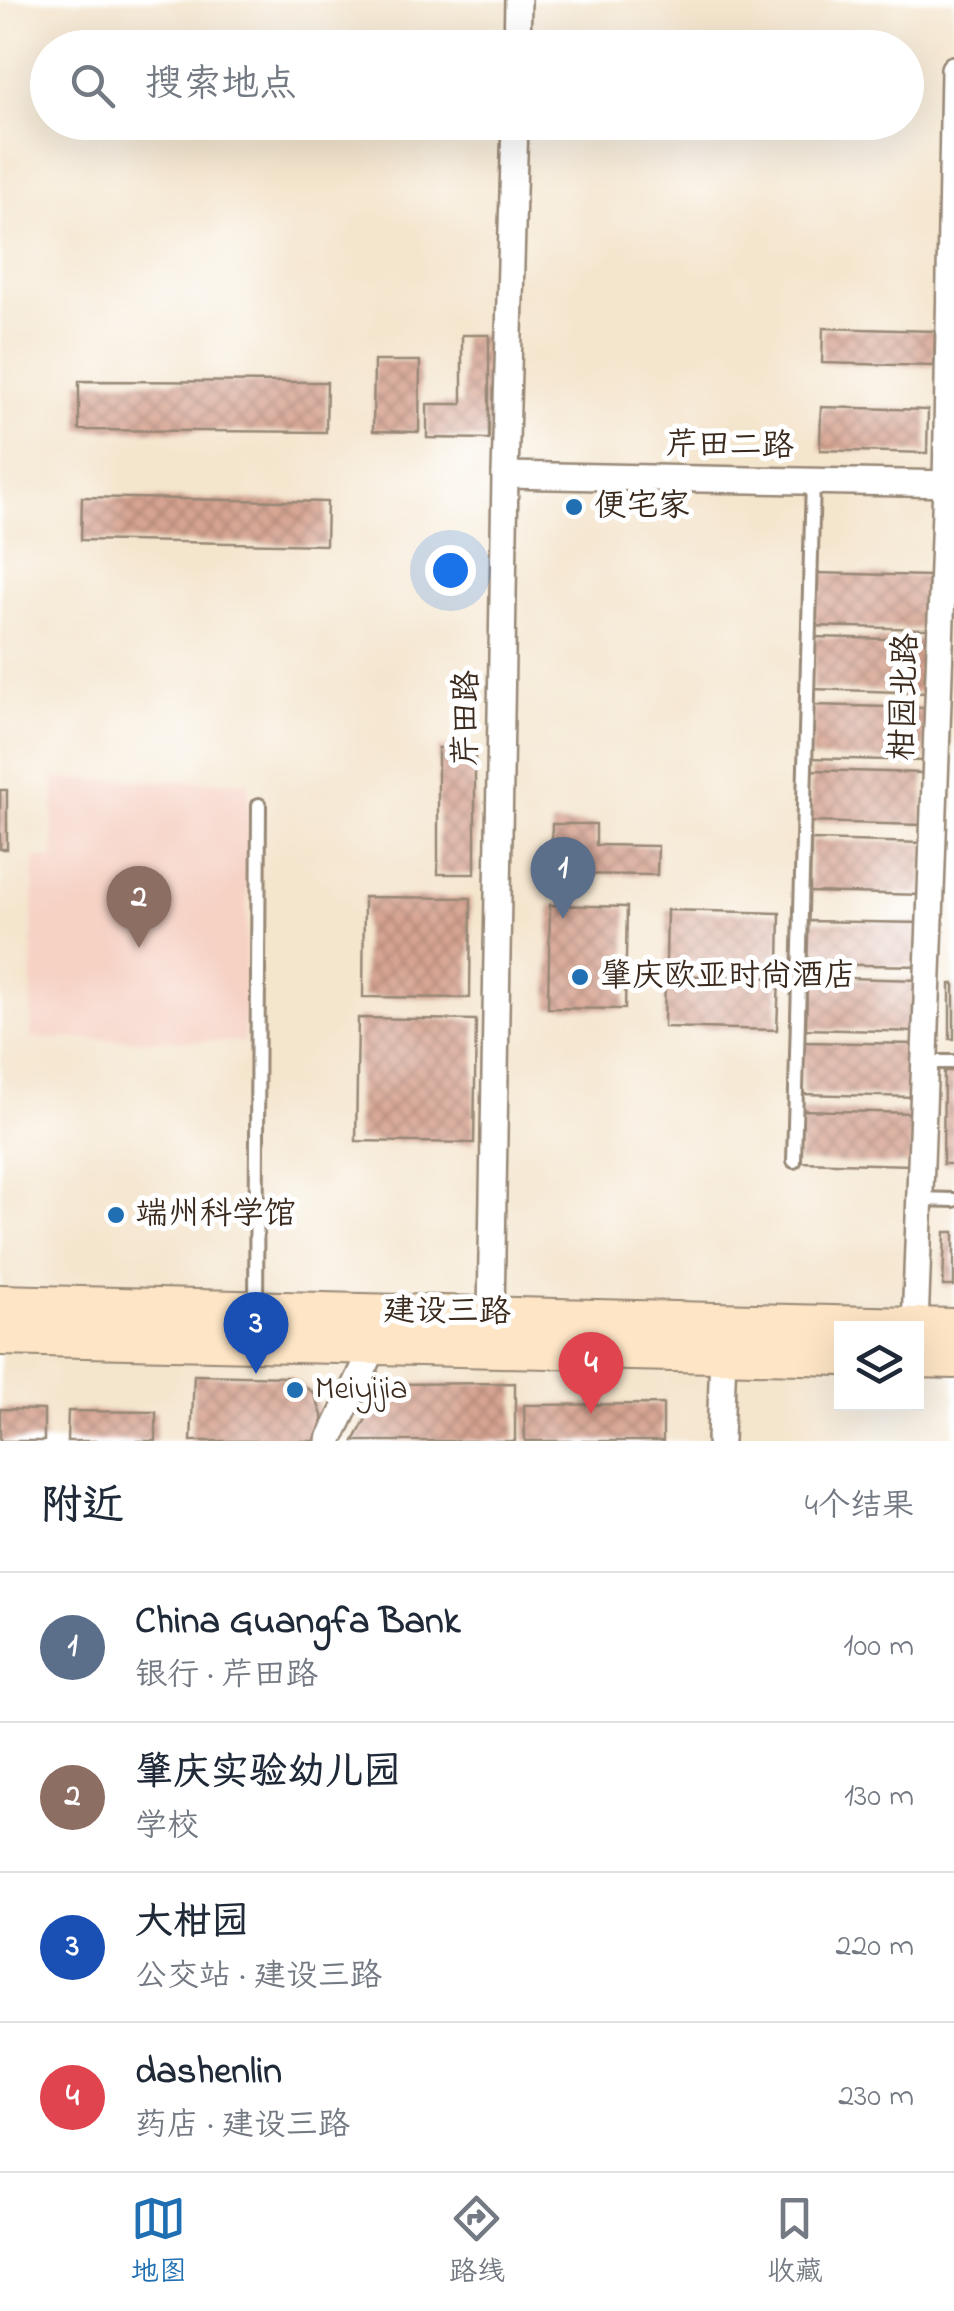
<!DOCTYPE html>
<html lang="zh">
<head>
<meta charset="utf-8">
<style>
  body { margin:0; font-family:"Indie Flower","LXGW WenKai TC",sans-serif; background:#f6f6f7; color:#1f2937 }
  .controls { position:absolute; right:30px; bottom:30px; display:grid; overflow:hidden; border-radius:0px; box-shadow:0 10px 40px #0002 }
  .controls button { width:90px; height:90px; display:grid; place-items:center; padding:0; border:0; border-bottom:2px solid #e0e1e3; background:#fff; color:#1f2937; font:50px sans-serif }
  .you { position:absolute; left:450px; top:570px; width:35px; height:35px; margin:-25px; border:8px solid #fff; border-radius:50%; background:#1a73e8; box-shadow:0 0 0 15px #1a73e833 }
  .badge { display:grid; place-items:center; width:65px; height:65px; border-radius:50%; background:#1f6fb2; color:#fff; font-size:32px; font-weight:700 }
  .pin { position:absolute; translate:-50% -82px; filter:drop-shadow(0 2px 5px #0008) }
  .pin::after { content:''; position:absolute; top:52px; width:35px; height:30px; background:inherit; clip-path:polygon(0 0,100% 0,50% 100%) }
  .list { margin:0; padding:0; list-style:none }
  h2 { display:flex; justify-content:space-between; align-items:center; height:130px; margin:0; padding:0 40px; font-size:42px }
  h2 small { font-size:32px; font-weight:400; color:#747a83 }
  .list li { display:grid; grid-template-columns:65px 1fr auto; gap:30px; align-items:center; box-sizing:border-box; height:150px; padding:0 40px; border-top:2px solid #e0e1e3 }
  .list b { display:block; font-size:38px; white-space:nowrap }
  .list p { margin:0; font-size:32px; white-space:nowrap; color:#747a83 }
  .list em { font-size:32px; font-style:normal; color:#747a83 }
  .icon { flex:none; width:55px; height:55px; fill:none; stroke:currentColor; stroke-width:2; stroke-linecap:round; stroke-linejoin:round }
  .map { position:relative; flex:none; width:954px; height:1441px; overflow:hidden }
  .search { position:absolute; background:#fff; box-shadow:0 10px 40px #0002; left:30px; right:30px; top:30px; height:110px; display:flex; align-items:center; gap:25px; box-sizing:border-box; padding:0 35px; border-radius:55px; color:#747a83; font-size:38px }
  .sheet { height:730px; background:#fff }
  nav { display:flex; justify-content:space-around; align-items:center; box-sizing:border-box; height:140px; border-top:2px solid #e0e1e3; background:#fff; font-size:28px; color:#747a83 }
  nav a { display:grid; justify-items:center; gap:5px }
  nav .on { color:#1f6fb2 }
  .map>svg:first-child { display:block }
  .built { fill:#f6d2c5 }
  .building { fill:url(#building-cross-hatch) }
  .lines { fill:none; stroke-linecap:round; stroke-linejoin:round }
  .service-casing { stroke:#988876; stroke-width:18 }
  .minor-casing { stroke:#988876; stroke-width:30 }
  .secondary-casing { stroke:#988876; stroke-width:42 }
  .service { stroke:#fff; stroke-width:12 }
  .minor { stroke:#fff; stroke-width:25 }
  .secondary { stroke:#fde5c5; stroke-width:38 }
  .poi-dot { fill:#1f6fb2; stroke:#fff; stroke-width:4 }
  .labels { text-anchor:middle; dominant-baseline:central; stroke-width:10; stroke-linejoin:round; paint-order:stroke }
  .street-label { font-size:32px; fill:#3b2a1e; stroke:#fff }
  .poi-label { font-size:32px; fill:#3b2a1e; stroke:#fff; text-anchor:start }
</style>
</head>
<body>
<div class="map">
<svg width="954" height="1441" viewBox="0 0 954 1441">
  <defs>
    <pattern id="building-cross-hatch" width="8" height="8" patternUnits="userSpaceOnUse" patternTransform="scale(2.5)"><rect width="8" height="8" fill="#d7a492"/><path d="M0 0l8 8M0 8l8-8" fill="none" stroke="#b08677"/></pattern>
  </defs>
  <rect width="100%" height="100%" fill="#fff"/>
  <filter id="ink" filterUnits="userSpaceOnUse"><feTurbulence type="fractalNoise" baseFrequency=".01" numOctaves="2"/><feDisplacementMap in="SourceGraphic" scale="20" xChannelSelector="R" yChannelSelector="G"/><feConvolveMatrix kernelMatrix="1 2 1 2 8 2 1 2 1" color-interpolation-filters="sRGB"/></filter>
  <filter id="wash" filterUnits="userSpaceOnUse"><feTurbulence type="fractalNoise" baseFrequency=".0048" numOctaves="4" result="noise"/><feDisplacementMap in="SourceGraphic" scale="40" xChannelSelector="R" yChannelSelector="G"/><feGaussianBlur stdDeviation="2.25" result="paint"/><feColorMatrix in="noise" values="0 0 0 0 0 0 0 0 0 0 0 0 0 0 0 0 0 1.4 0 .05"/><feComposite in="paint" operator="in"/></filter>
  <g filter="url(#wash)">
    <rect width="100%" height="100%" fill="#f4e5cd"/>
    <path class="built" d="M54,779L249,782L244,1042L31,1038L34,858H53Z"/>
    <g id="blocks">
      <g class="building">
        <path d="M823,328L935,331L934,366L822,363Z"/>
        <path d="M462,335H489V439L427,438V404H462Z"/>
        <path d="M374,361H420L419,432L373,431Z"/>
        <path d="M79,381L327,382L326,432L79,430Z"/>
        <path d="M821,407L928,410L927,453L820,450Z"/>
        <path d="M82,497L327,502L326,545L81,540Z"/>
        <path d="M816,573L929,576L927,629L814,626Z"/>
        <path d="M814,637L927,640L926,693L813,689Z"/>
        <path d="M813,705L926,708L925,761L811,758Z"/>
        <rect x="438" y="748" width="37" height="126"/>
        <path d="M811,770L924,773L923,825L810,822Z"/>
        <rect x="0" y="790" width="7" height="59"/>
        <path d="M552,824H596V845L658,846L657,875L551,874Z"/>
        <path d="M811,840L925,843L923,895L810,892Z"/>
        <path d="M364,897L471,898L470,998L363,997Z"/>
        <path d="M550,905L627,907L625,1009L548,1008Z"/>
        <path d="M667,910L780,913L779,965L666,962Z"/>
        <path d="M806,921L925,923L924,966L805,964Z"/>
        <path d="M665,975L779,978L777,1030L664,1027Z"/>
        <path d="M807,977L920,980L919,1032L806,1029Z"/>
        <rect x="950" y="984" width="4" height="55"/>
        <path d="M358,1018L476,1020L474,1143L356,1141Z"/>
        <path d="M803,1042L916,1044L915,1097L802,1094Z"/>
        <path d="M944,1071H954V1164H943Z"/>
        <path d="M800,1110L913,1113L912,1165L798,1162Z"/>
        <path d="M945,1232H954V1286H943Z"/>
        <path d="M194,1375L290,1377L314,1393L322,1415L323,1437L321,1441H191Z"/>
        <path d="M515,1383V1441H354L385,1384Z"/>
        <path d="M663,1404V1441H525L524,1405Z"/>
        <path d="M0,1409L44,1410V1441H0Z"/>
        <path d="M68,1411L156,1412V1441H67Z"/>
      </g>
    </g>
  </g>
  <g filter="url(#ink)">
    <use href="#blocks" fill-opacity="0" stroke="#988876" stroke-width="2.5"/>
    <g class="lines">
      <g class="service-casing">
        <g id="service">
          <path d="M925,1062H954"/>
          <path d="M794,1161L813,481"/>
          <path d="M920,1199L954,1200"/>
          <path d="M256,1307L259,805"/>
        </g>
      </g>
      <g class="minor-casing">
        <g id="minor">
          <path d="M517,48L518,0"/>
          <path d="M505,475L954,484"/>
          <path d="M491,1314L505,475L515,122"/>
          <path d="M915,1327L946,483L954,69"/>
          <path d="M329,1441L375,1345"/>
          <path d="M720,1441L723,1352"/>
        </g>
      </g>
      <g class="secondary-casing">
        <g id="secondary">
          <path d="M0,1304L954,1328"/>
          <path d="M0,1336L842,1356"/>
          <path d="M916,1358L954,1359"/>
        </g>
      </g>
      <use href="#service" class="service"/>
      <use href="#minor" class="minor"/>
      <use href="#secondary" class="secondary"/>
    </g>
  </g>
  <g class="poi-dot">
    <circle cx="574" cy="507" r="10"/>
    <circle cx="580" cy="977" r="10"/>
    <circle cx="116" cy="1215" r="10"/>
    <circle cx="295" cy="1390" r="10"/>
  </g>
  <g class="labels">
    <g class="street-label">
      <text transform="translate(730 447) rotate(1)">芹田二路</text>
      <text transform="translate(906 697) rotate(-88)">柑园北路</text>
      <text transform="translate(468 718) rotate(-89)">芹田路</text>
      <text transform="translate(447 1313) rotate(1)">建设三路</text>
    </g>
    <g class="poi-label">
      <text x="594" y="507">便宅家</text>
      <text x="600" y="977">肇庆欧亚时尚酒店</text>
      <text x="136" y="1215">端州科学馆</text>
      <text x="315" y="1390">Meiyijia</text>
    </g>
  </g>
</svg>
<div class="controls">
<button><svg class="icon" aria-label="layers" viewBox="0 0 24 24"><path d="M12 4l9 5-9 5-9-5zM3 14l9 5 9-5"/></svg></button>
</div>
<div class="you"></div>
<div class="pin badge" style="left:563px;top:919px;background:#5c6f8a">1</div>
<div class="pin badge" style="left:139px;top:948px;background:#8d6e63">2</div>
<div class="pin badge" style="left:256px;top:1374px;background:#1a4fb4">3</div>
<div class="pin badge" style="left:591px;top:1414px;background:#e0444e">4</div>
<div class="search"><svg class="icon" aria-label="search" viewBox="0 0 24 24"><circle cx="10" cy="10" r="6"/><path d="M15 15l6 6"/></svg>搜索地点</div>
</div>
<section class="sheet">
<h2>附近<small>4个结果</small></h2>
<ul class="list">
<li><span class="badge" style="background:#5c6f8a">1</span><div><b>China Guangfa Bank</b><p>银行 · 芹田路</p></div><em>100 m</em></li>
<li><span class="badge" style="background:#8d6e63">2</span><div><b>肇庆实验幼儿园</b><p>学校</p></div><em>130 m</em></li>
<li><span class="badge" style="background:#1a4fb4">3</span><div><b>大柑园</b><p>公交站 · 建设三路</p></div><em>220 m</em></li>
<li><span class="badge" style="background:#e0444e">4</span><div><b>dashenlin</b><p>药店 · 建设三路</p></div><em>230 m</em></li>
</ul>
</section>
<nav>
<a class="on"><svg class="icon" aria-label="map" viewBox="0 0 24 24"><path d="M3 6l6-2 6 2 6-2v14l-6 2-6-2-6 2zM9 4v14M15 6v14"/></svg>地图</a>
<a><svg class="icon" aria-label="directions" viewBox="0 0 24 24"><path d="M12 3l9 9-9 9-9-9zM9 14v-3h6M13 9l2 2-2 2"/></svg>路线</a>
<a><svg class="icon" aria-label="saved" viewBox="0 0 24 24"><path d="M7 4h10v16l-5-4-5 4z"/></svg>收藏</a>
</nav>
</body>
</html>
